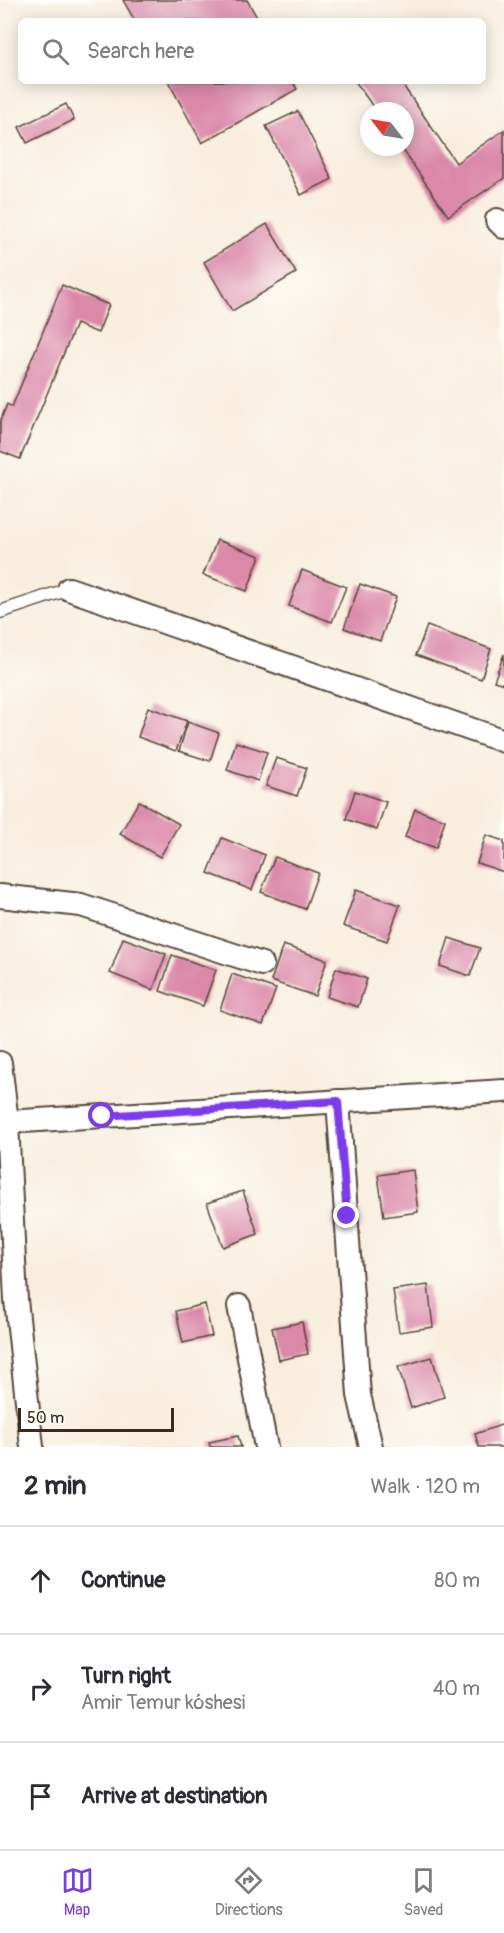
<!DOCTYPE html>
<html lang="en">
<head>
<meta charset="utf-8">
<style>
  body { margin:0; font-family:Pangolin,sans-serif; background:#f7f7f7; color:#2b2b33 }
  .compass { position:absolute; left:360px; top:102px; width:54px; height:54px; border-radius:50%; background:#fff; box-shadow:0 3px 15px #0003; rotate:301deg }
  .scale { position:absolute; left:18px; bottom:15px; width:156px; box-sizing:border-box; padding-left:6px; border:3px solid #3b2a1e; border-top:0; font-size:16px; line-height:21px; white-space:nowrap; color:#3b2a1e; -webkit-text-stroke:4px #fdfcf7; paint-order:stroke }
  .stop { position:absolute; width:18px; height:18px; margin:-14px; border:4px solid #7c3aed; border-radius:50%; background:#fff }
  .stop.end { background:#7c3aed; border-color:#fff; box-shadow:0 2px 6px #0008 }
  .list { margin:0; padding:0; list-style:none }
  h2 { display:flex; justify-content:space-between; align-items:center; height:78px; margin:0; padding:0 24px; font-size:26px }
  h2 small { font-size:20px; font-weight:400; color:#7c7c81 }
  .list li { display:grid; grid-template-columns:39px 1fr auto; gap:18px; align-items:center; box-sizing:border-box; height:108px; padding:0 24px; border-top:2px solid #e1e1e2 }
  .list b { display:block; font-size:22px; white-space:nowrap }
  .list p { margin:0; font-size:20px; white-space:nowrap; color:#7c7c81 }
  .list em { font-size:20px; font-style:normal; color:#7c7c81 }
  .icon { flex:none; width:33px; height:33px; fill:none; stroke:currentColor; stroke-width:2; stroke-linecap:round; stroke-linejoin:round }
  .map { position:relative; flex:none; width:504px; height:1447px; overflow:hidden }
  .search { position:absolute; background:#fff; box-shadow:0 3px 15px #0003; left:18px; right:18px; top:18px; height:66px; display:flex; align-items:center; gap:15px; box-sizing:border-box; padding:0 21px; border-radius:9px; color:#7c7c81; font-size:22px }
  .sheet { height:402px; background:#fff }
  nav { display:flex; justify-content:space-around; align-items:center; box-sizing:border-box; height:84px; border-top:2px solid #e1e1e2; background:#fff; font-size:16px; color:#7c7c81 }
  nav a { display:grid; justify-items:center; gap:3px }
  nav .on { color:#7c3aed }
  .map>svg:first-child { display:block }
  .building { fill:#db88a9 }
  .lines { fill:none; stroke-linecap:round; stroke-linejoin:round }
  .service-casing { stroke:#57473b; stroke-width:15 }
  .minor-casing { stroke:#57473b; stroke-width:26 }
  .service { stroke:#fff; stroke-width:12 }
  .minor { stroke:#fff; stroke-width:22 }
  .route { stroke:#7c3aed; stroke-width:8 }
</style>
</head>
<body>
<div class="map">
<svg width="504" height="1447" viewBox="0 0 504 1447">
  <rect width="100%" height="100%" fill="#fdfcf7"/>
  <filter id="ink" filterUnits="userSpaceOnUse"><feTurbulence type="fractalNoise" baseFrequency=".0167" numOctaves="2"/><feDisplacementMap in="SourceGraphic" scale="12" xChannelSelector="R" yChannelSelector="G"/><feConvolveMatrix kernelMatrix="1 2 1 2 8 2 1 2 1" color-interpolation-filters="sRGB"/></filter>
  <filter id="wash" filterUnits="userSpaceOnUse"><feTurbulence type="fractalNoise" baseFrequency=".008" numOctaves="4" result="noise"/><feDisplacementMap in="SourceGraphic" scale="24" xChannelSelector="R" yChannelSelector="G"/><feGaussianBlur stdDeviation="1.35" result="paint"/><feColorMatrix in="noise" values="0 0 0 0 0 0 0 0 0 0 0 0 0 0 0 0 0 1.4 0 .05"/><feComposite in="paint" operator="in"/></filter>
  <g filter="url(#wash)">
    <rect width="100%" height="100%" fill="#f8eede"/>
    <g id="blocks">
      <g class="building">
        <path d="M123,0H247L259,21H135Z"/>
        <path d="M168,81H292L297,89L202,143Z"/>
        <path d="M355,81H400L456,163L504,130V178L448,216L401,147H405V111H376Z"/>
        <path d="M66,104L74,120L27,143L19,127Z"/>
        <path d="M298,111L332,179L301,195L266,126Z"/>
        <path d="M267,224L296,273L232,311L204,262Z"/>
        <path d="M62,285L109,305L98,333L76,324L20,459L0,451V422L7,404L12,407Z"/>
        <path d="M217,540L260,556L247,591L203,575Z"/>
        <path d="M302,570L346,587L332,622L289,606Z"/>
        <path d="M360,584L396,597L380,641L344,628Z"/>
        <path d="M427,626L491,649L481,679L416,655Z"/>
        <path d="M504,654V684L494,681Z"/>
        <path d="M148,707L187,721L176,751L138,737Z"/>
        <path d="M188,722L219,733L210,761L179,751Z"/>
        <path d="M236,742L267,752L258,781L227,770Z"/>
        <path d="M276,758L307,768L297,796L266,786Z"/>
        <path d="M355,791L386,802L377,830L346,819Z"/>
        <path d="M139,801L179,824L160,857L120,834Z"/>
        <path d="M415,809L445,820L436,848L405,837Z"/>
        <path d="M486,835L504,841V872L477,863Z"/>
        <path d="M222,838L265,855L252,890L208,873Z"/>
        <path d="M275,857L318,873L305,909L261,892Z"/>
        <path d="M356,890L400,905L387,941L343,926Z"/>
        <path d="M123,938L166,954L153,990L110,973Z"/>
        <path d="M449,938L480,948L470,976L440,966Z"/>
        <path d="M283,945L327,960L315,996L271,981Z"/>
        <path d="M172,955L216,970L203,1006L160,991Z"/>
        <path d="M336,968L367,979L358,1007L327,997Z"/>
        <path d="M232,974L276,989L263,1025L220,1010Z"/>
        <path d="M413,1170L418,1212L384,1217L378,1175Z"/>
        <path d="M243,1191L258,1234L223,1247L207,1203Z"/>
        <path d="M428,1285L433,1327L399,1332L393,1290Z"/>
        <path d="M205,1304L212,1336L183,1343L176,1311Z"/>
        <path d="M302,1322L308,1354L279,1360L272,1328Z"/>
        <path d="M432,1357L444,1397L411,1408L398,1367Z"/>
        <path d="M504,1424V1447H479L475,1434Z"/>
        <path d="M238,1436L241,1447H210L209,1442Z"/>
      </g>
    </g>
  </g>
  <g filter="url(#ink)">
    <use href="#blocks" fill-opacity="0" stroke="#57473b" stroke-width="1.5"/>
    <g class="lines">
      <g class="service-casing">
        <path id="service" d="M0,612L69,589"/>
      </g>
      <g class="minor-casing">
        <g id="minor">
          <path d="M497,220L504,227"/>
          <path d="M69,589L504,741"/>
          <path d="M0,896L81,905L262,964"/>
          <path d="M0,1063L7,1122L16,1300L32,1447"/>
          <path d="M338,1101L359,1395L371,1447"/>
          <path d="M7,1122L504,1091"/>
          <path d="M239,1306L266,1447"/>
        </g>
      </g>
      <use href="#service" class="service"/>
      <use href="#minor" class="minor"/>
    </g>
  </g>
  <g class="lines" filter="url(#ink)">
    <path class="route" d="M102,1116L338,1101L347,1216"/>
  </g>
</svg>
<svg class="compass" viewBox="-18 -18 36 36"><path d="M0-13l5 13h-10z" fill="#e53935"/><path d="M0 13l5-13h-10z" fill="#7c7c81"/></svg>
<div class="scale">50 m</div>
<div class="stop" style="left:102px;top:1116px"></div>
<div class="stop end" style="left:347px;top:1216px"></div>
<div class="search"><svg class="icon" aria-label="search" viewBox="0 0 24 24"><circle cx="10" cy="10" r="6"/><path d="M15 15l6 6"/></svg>Search here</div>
</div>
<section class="sheet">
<h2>2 min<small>Walk · 120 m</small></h2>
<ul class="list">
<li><svg class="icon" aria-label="ahead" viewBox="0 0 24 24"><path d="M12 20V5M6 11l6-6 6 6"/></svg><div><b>Continue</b></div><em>80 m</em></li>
<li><svg class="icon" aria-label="right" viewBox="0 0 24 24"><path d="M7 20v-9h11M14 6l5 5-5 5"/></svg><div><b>Turn right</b><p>Amir Temur kóshesi</p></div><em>40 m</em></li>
<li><svg class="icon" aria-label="arrive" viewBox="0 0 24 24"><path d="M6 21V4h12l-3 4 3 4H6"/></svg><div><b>Arrive at destination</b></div></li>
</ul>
</section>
<nav>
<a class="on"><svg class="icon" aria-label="map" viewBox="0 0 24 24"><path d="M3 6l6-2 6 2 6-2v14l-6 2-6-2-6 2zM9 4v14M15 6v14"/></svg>Map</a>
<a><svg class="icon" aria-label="directions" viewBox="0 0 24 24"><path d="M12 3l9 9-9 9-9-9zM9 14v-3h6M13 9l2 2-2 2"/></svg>Directions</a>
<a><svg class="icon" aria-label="saved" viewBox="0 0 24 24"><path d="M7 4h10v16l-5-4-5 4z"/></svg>Saved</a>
</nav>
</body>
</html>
